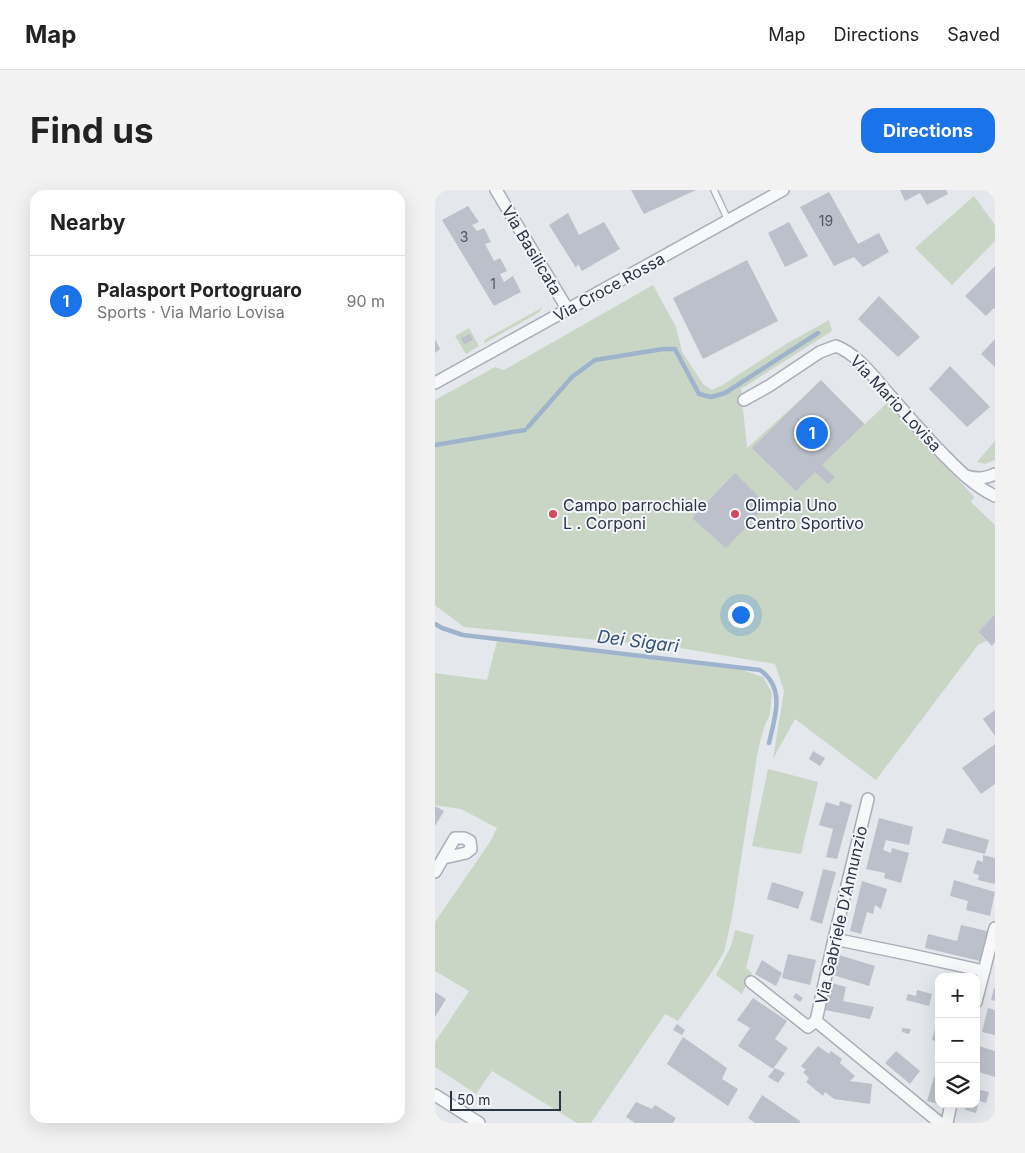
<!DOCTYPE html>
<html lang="en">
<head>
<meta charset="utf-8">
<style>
  body { margin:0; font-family:Inter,sans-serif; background:#f2f2f2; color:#222 }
  .controls { position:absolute; right:15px; bottom:15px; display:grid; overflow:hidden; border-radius:10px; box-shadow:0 5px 20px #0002 }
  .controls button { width:45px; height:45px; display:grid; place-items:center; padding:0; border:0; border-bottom:1px solid #e0e0e0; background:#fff; color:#222; font:25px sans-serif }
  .scale { position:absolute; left:15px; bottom:12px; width:111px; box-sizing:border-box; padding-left:5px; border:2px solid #2b3445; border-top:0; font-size:14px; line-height:18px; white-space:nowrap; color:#2b3445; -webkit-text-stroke:4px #f4f6f9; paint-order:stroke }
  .you { position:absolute; left:305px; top:424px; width:18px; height:18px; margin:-12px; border:4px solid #fff; border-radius:50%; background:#1a73e8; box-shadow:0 0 0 8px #1a73e833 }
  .badge { display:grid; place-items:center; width:32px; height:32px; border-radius:50%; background:#1a73e8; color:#fff; font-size:16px; font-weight:700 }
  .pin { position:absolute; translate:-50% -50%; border:2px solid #fff; box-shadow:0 1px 5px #0006 }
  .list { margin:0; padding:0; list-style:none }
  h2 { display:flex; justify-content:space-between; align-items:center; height:65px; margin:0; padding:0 20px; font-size:21px }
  h2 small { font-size:16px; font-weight:400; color:#767676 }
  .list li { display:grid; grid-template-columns:32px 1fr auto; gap:15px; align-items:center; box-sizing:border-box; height:90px; padding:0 20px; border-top:1px solid #e0e0e0 }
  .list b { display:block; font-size:19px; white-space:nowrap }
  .list p { margin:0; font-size:16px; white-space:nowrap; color:#767676 }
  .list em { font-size:16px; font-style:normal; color:#767676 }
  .icon { flex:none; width:28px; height:28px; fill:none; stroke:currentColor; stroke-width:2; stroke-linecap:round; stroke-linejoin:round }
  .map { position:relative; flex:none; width:560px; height:933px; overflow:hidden; border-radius:15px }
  header { display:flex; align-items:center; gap:30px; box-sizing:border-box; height:70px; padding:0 25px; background:#fff; border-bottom:1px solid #e0e0e0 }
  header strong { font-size:24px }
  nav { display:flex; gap:28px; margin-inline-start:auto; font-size:18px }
  .intro { display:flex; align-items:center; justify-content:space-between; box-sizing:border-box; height:120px; padding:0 30px }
  h1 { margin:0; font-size:35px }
  .button { padding:12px 22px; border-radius:15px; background:#1a73e8; color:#fff; font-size:18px; font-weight:700 }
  main { display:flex; gap:30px; padding:0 30px }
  aside { flex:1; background:#fff; border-radius:15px; box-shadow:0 5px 20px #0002 }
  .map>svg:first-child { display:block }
  .green { fill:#c9d6c5 }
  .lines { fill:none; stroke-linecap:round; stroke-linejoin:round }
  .stream { stroke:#9fb4cc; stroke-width:4.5 }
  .building { fill:#bbc0ca }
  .lane-casing { stroke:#a9aeb7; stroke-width:8 }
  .street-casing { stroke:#a9aeb7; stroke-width:14 }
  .lane { stroke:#f7f8fa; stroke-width:5.5 }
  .street { stroke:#f7f8fa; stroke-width:11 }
  .poi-dot { fill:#d1495b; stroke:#f4f6f9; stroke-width:2 }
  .labels { text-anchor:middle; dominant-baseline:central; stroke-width:4; stroke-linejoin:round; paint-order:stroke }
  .number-label { font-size:14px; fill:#4f5766 }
  .street-label { font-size:16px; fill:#2b3445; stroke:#f4f6f9 }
  .poi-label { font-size:16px; fill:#2b3445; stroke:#f4f6f9; text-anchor:start }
  .water-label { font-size:18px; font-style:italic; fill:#34527a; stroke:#f4f6f9 }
</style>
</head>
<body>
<header>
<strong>Map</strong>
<nav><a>Map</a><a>Directions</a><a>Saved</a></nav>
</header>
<div class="intro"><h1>Find us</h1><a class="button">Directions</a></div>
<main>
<aside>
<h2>Nearby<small></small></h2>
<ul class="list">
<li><span class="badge">1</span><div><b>Palasport Portogruaro</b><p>Sports · Via Mario Lovisa</p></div><em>90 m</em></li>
</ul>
</aside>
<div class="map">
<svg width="560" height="933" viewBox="0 0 560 933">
  <rect width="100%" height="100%" fill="#e4e7ec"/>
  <g class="green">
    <path d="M539,6L560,35V51L517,95L480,58Z"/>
    <path d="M218,95L241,137L247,162L268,194L277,200L286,196L351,154L394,130L397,141L306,199L312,258L385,192L430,234L453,212L539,307L536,312L560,335V424L543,442L551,451L543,455L441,590L360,529L338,569L349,501L340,474L245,458L29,437L0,415V210L60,177L69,180Z"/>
    <path d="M108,117L103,123L50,153L49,150Z"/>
    <path d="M34,138L44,156L31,164L20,146Z"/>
    <path d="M560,251V270L550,274L542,272Z"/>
    <path d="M62,451L307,480L328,487L337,503L335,524L329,537L323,560L297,727L289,762L277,782L243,831L230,824L156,933H142L57,881L41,904L0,877V852L34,801L0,781V732L55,652L62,638L26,619L0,615V483L52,490Z"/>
    <path d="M333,579L383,592L366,664L317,656Z"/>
    <path d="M300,740L319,745L311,778L317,783L307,804L281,785L296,756Z"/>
  </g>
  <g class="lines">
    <g class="stream">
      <path d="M93,237L137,187L160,170L228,159H240L264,204L276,207L290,203L383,143"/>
      <path d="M0,255L90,240"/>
      <path d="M0,434L7,438L28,445L325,480C351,498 340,527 334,553"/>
    </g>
  </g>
  <g class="building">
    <path d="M196,0H261L209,24Z"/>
    <path d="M465,0H511L513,4L492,15L485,3L470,11Z"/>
    <path d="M394,2L423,54L444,43L454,62L428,77L419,67L399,76L365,17Z"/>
    <path d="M33,16L44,32L37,35L42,41L49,38L56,52L50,54L59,71L65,68L72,81L65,84L69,92L78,86L86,102L59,116L7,30Z"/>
    <path d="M133,23L144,45L169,32L185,59L147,81L143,74L141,78L114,35Z"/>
    <path d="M354,32L373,66L350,77L333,43Z"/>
    <path d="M312,70L343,131L268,169L238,108Z"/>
    <path d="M560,76V119L559,118L551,126L530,106Z"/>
    <path d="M444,106L485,147L463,167L423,129Z"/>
    <path d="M35,144L38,150L29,154L26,148Z"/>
    <path d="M0,149L5,159L0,163Z"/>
    <path d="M560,149V177L546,164Z"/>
    <path d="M515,176L555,217L532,237L494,199Z"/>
    <path d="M386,190L429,234L387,275L400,287L393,294L380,282L361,301L317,258Z"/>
    <path d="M300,283L332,315L291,358L257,328Z"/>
    <path d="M560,424V452L557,456L543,442Z"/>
    <path d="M560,520V546L548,529Z"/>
    <path d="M560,554V594L546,604L527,578Z"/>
    <path d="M378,561L390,568L385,576L374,569Z"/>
    <path d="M405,611L417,615L402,669L391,667L398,639L384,635L391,612L404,616Z"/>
    <path d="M0,616L9,621L0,636Z"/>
    <path d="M444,628L478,637L474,655L451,650L448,660L456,663L457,658L474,663L466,693L449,688L450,683L431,679Z"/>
    <path d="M512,638L554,650L550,664L507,653Z"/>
    <path d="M548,665L560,668V694L543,690L544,685L538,683L542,670L548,672Z"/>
    <path d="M388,679L401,682L387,734L375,730Z"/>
    <path d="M519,690L560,702L555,726L531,720L533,711L515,706Z"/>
    <path d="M427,691L452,699L446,719L440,715L438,724L432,722L426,744L415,741Z"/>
    <path d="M337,692L369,702L363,719L332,709Z"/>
    <path d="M526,735L552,741L545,771L490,758L493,744L522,751Z"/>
    <path d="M353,764L381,770L375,795L347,788Z"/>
    <path d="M404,765L440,776L434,796L398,785Z"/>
    <path d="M327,770L347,783L341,796L320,784Z"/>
    <path d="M397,793L411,797L408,811L439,817L435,829L390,820Z"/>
    <path d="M559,798H560V811L556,810Z"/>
    <path d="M482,800L497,804L494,816L471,810L473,804L481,806Z"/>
    <path d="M0,802L11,809L0,827Z"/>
    <path d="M361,803L368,808L365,812L358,807Z"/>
    <path d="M318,808L352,831L340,849L353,858L338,879L303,856L315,838L302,830Z"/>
    <path d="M553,818L560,820V845L547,842Z"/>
    <path d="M502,832L504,833V852L497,850Z"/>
    <path d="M242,834L250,840L247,845L238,840Z"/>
    <path d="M467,838L476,839L474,844L467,842Z"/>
    <path d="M248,847L292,878L287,889L303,899L293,916L232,874Z"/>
    <path d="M383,856L394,864L396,861L407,869L405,873L420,886L415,891L437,894L435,914L399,909L390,902L388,906L371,892L374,888L368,882L371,880L366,876Z"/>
    <path d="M544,856L560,861V887L541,881V869Z"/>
    <path d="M461,861L485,881L475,894L450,873Z"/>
    <path d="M340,878L350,883L343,893L333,887Z"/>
    <path d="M499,887L504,888L503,914L492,911Z"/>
    <path d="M541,899L554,902L551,913L544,911L541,923L530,920L531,914H541Z"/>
    <path d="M327,905L365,931V933H320L313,928Z"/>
    <path d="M201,912L217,919L220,915L241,928L238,933H200L191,927Z"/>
  </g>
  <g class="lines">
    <g class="lane-casing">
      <path id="lane" d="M279,0L293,30"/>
    </g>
    <g class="street-casing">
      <g id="street">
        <path d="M61,0L133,120"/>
        <path d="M0,193L348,0"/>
        <path d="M309,210L334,196L385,162L401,156C423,165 437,185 452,202C469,222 486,241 504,260C522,278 537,295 560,306"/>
        <path d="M531,286C542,289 550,289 560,284"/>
        <path d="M433,609L399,749L381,831L505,933"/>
        <path d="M0,682L20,648H29L35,651L36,659L31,663L9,668"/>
        <path d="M399,749L472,764L549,781"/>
        <path d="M316,792L373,837L381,831"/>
        <path d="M541,812L560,738"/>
        <path d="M0,905L44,933"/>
        <path d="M512,933L516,914"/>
      </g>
    </g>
    <use href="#lane" class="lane"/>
    <use href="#street" class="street"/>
  </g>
  <g class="poi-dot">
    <circle cx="118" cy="324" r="5"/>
    <circle cx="300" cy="324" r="5"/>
  </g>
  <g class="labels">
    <g class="number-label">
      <text x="391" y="30">19</text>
      <text x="29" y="46">3</text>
      <text x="58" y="93">1</text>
    </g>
    <g class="street-label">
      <text transform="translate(97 60) rotate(59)">Via Basilicata</text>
      <text transform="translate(174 97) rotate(-29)">Via Croce Rossa</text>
      <text transform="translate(461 213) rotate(47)">Via Mario Lovisa</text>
      <text transform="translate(406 725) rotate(-77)">Via Gabriele D'Annunzio</text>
    </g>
    <g class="poi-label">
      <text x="128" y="315">Campo parrochiale<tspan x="128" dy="18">L . Corponi</tspan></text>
      <text x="310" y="315">Olimpia Uno<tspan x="310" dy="18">Centro Sportivo</tspan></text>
    </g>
    <g class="water-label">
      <text transform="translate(203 451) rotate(7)">Dei Sigari</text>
    </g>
  </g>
</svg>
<div class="controls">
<button>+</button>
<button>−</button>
<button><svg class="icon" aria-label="layers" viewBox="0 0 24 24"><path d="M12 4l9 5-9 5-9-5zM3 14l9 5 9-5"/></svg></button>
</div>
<div class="scale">50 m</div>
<div class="you"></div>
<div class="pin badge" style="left:377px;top:243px">1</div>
</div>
</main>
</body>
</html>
